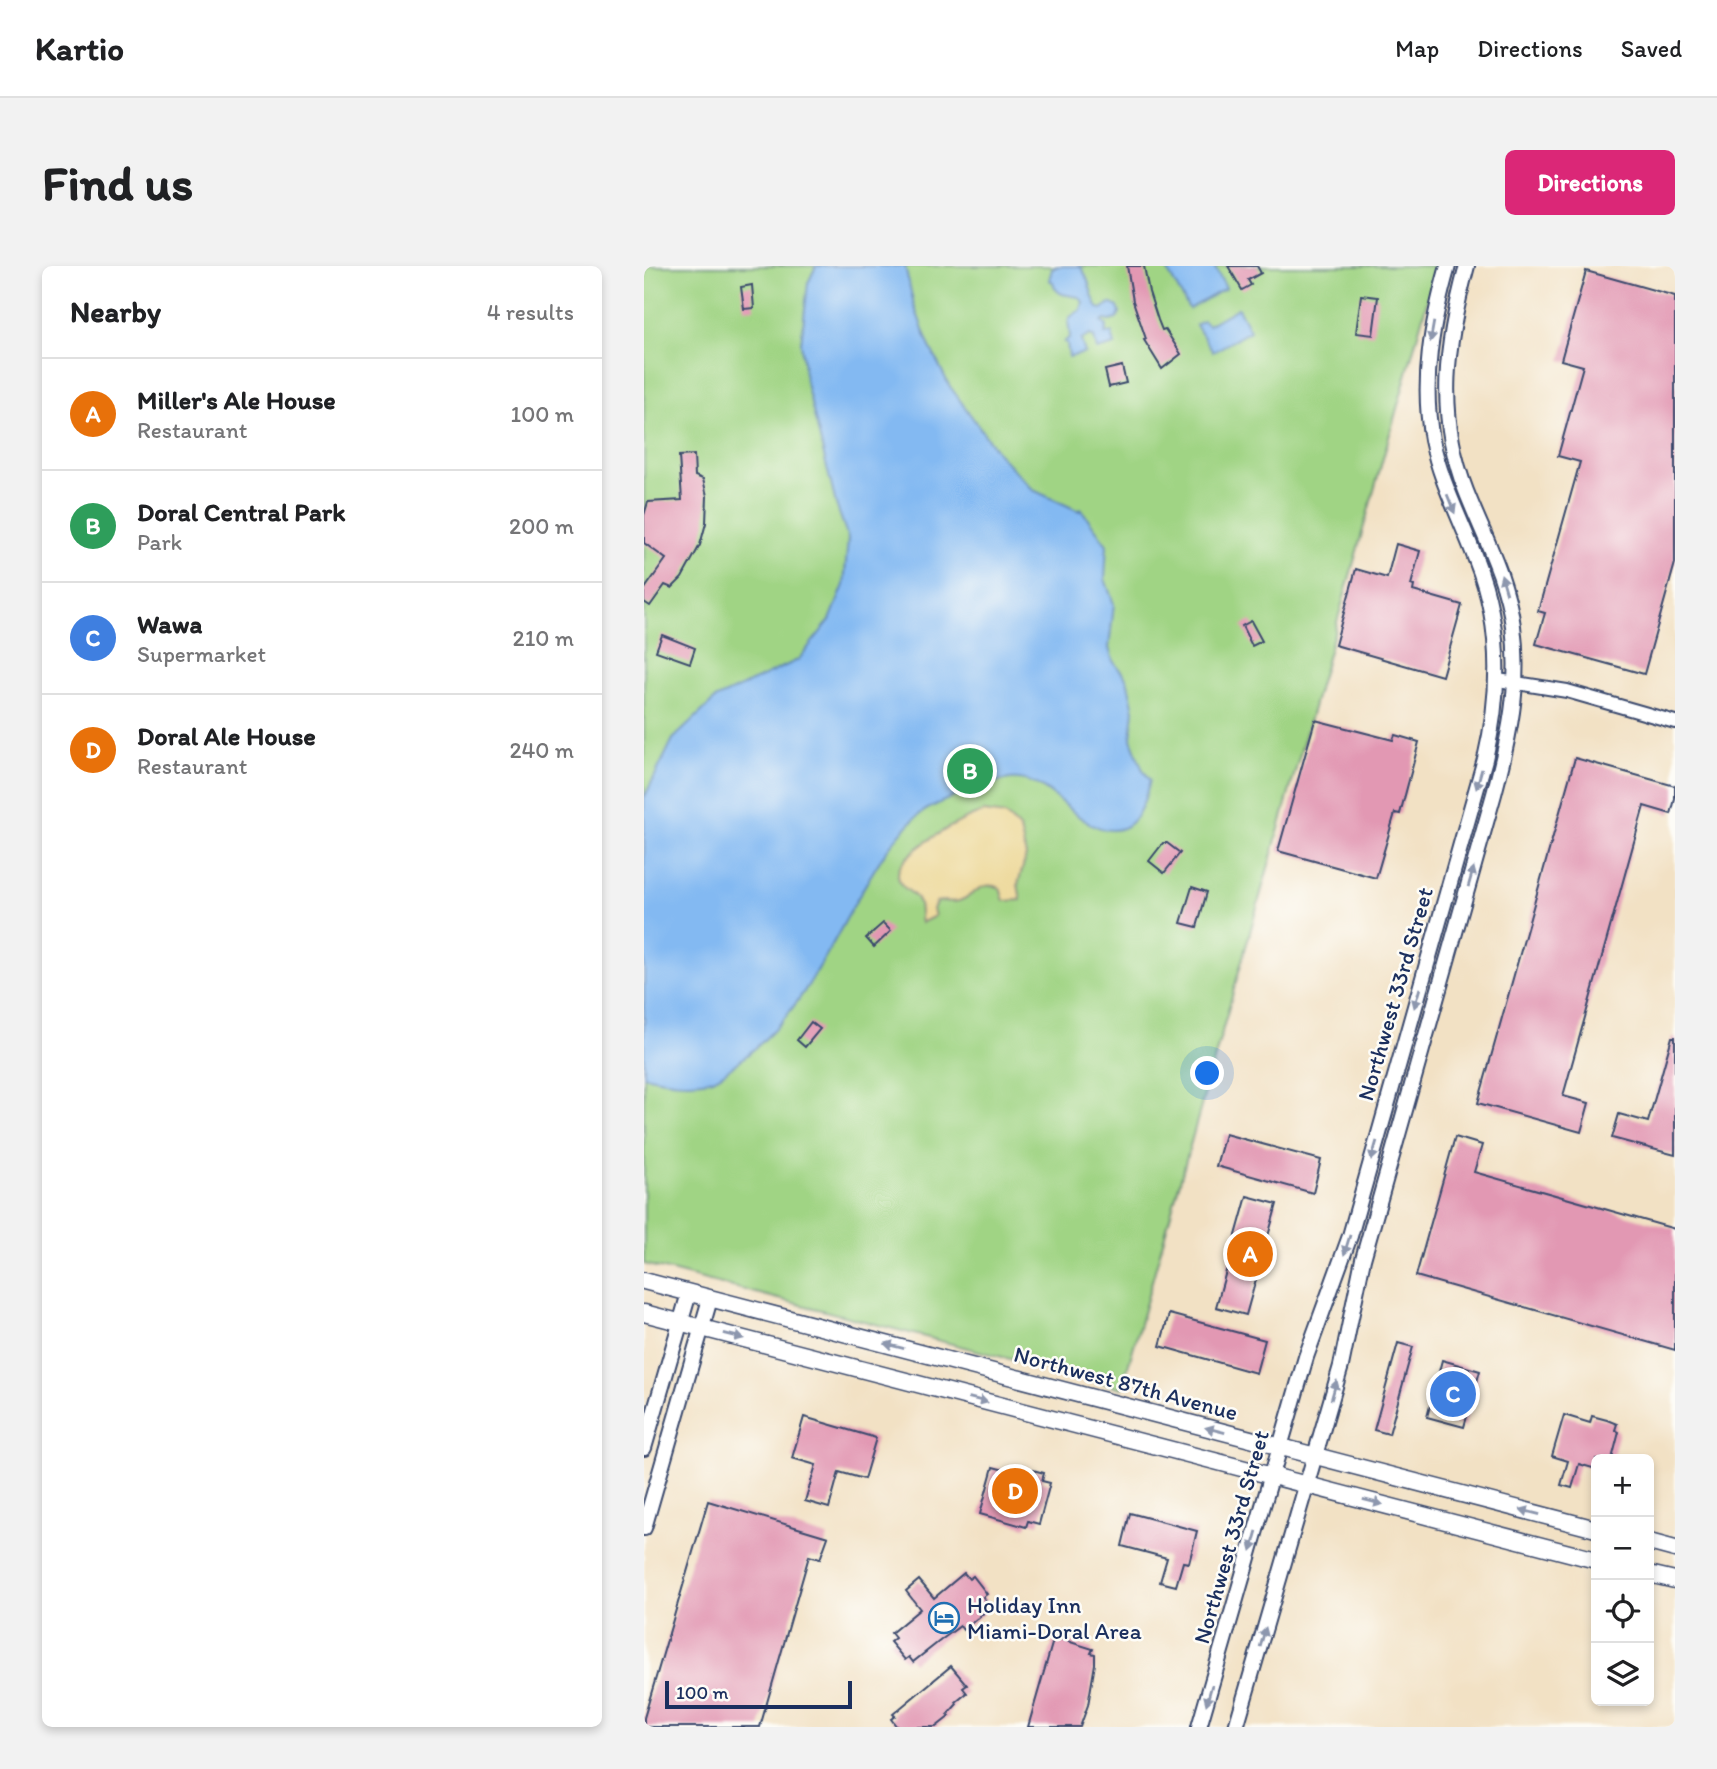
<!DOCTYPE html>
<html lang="en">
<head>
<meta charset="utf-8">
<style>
  body { margin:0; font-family:Itim,sans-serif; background:#f2f2f2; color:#202124 }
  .controls { position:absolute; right:21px; bottom:21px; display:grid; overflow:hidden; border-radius:10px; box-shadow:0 4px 10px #0003 }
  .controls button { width:63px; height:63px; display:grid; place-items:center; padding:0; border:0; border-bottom:2px solid #e0e0e0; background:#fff; color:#202124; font:35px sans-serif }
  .scale { position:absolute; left:21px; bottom:18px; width:187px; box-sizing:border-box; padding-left:7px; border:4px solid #1b2f5e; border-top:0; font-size:19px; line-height:24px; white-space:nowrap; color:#1b2f5e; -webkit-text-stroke:5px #fdfcf7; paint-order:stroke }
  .you { position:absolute; left:564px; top:808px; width:24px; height:24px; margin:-18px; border:5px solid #fff; border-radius:50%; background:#1a73e8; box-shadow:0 0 0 10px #1a73e833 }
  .badge { display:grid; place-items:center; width:46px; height:46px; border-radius:50%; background:#db2777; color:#fff; font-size:23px; font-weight:700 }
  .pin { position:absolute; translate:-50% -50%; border:4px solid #fff; box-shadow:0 2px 7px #0006 }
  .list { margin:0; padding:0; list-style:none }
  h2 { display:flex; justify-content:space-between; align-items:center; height:91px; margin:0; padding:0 28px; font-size:30px }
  h2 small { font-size:23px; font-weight:400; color:#757577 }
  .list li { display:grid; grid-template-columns:46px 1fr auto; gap:21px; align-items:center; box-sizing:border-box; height:112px; padding:0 28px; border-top:2px solid #e0e0e0 }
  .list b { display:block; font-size:26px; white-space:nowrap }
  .list p { margin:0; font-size:23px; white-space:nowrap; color:#757577 }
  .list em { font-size:23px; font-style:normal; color:#757577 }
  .icon { flex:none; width:38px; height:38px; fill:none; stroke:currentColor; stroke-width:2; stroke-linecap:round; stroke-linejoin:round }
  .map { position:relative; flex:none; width:1031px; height:1461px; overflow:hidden; border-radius:10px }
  header { display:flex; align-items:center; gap:42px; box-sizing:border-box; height:98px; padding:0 35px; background:#fff; border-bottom:2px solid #e0e0e0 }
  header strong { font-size:33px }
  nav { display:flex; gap:38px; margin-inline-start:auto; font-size:24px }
  .intro { display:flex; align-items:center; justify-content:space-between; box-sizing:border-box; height:168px; padding:0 42px }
  h1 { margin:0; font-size:49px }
  .button { padding:18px 32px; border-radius:10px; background:#db2777; color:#fff; font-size:24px; font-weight:700 }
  main { display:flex; gap:42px; padding:0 42px }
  aside { flex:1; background:#fff; border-radius:10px; box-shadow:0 4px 10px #0003 }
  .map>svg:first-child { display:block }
  .green { fill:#a0d484; stroke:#5e8271; stroke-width:2 }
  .sand { fill:#eeda9e; stroke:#84847e; stroke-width:2 }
  .water { fill:#83b9f2; stroke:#4f74a8; stroke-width:2 }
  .building { fill:#e298b3 }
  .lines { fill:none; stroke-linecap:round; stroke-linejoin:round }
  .minor-casing { stroke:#3b4a6d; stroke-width:16 }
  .tertiary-casing { stroke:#3b4a6d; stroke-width:18 }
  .secondary-casing { stroke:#3b4a6d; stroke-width:19 }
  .minor { stroke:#fff; stroke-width:12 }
  .tertiary { stroke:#fff; stroke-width:14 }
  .secondary { stroke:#fff; stroke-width:16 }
  .oneway { fill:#8d97ae }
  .labels { text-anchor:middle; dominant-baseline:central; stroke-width:5; stroke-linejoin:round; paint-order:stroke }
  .street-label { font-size:23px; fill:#1b2f5e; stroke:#fdfcf7 }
  .poi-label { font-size:23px; fill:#1b2f5e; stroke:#fdfcf7; text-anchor:start }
</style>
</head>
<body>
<header>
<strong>Kartio</strong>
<nav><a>Map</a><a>Directions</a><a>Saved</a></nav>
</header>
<div class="intro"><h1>Find us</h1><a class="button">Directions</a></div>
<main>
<aside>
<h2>Nearby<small>4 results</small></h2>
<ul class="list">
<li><span class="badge" style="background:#e8710a">A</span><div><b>Miller's Ale House</b><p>Restaurant</p></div><em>100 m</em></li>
<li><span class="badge" style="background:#2e9e5b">B</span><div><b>Doral Central Park</b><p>Park</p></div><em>200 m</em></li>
<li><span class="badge" style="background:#3f7fe0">C</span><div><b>Wawa</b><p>Supermarket</p></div><em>210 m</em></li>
<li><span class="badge" style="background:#e8710a">D</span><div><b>Doral Ale House</b><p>Restaurant</p></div><em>240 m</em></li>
</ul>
</aside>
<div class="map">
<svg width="1031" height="1461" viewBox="0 0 1031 1461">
  <rect width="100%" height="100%" fill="#fdfcf7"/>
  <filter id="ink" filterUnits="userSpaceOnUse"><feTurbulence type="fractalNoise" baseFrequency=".0143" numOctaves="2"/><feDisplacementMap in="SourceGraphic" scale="14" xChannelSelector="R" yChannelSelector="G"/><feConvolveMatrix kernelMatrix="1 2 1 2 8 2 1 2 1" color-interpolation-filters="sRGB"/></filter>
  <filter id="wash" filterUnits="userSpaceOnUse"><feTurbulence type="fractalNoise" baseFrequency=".00686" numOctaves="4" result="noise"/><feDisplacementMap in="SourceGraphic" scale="28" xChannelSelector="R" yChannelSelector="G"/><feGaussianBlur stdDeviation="1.57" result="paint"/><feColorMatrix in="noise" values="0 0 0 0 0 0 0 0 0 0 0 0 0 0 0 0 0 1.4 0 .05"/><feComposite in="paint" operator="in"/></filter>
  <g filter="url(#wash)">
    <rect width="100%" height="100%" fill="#f2e1c4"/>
    <path class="green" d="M3,0H793L478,1122L0,998V12Z"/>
    <path class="sand" d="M340,546L361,549L376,563L382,590L374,618L377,634L360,635L356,622C338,613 331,630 315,635C308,637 300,634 292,636L289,643L291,650L277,657C275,650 277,642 274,635C270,625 255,623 254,610C251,588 321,550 340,546Z"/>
    <g class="water">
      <path d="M172,0H261L270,39L285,79L305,119L354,187L389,224L435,245L437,243L463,279L461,313L470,338L465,382L469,395L483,413L490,444L487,473L498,502L506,514C498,549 484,579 443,556C425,546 411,527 392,518C385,515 375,512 366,513C345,516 284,538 270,553C259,565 247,577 239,590C190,664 167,745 90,799C84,803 76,811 68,813C46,819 22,815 0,810V532L29,473L71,433L154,394L186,354L200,319L204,272L192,238L161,113L157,77L164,17Z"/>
      <path d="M414,0H436C447,13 445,28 454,42L458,43L466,37L474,41L476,47L473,53L466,55L461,54L458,56L463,60L461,68L468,67L471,79L453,84L450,71L446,69L437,74L441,87L425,91L423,77L420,76L426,71C425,53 419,54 437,44L439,36L435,31C424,28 413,32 409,16L405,14L408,3Z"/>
      <path d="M521,0H570L582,22L545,43Z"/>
      <path d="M594,42L606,65L569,86L552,59L559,55L564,59Z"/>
    </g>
    <g id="blocks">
      <g class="building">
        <path d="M483,0H500L505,26L514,54L518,64L521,63L537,88L518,103L500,74L502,73L489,35Z"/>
        <path d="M584,0H613L617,7L604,14L607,19L598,24Z"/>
        <path d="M942,5L1031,30V297L1000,408L892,378L901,347L894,345L936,196L914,190L939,100L917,94Z"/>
        <path d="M108,19L110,42L100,43L97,21Z"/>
        <path d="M717,29L734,31L729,69L712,67Z"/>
        <path d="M478,100L482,117L465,121L461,104Z"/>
        <path d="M50,189L51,210L59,213L63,230L62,257L56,279L38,312L28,322L21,319L6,340L0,336V324L22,293L0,277V249L4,236L38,234L35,190Z"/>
        <path d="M752,278L776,285L767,319L770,320L769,325L818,339L798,410L691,379L712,303L743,312Z"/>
        <path d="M607,355L618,375L608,380L598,360Z"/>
        <path d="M18,369L51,382L46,397L12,385Z"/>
        <path d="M671,454L749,474L751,469L775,476L756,548L751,547L732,612L634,585Z"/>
        <path d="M931,492L1031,520V533L1027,548L1000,540L919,830L945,837L937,866L834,837Z"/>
        <path d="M519,577H523L536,587L520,607L505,595Z"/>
        <path d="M548,621L563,626L553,661L537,657Z"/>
        <path d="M239,657L247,665L230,681L222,672Z"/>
        <path d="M167,756L176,763L161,781L153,774Z"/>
        <path d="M1028,771H1031V889L968,872L975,848L1004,856Z"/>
        <path d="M581,868L677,894L669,927L572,900Z"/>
        <path d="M811,871L838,879L830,906L1031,963V1084L772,1010Z"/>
        <path d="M603,930L633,938L602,1049L572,1041Z"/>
        <path d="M525,1048L621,1074L612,1107L516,1080Z"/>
        <path d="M754,1077L769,1081L745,1168L730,1164Z"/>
        <path d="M798,1094L836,1105L820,1161L783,1151Z"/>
        <path d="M920,1149L946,1157L948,1150L963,1154L973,1158L971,1164L975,1166L968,1193H952V1203L935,1198L928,1222L917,1219L924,1195L908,1190Z"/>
        <path d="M160,1151L232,1172L220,1213L195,1206L185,1242L161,1235L172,1199L148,1192Z"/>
        <path d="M349,1201L387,1211L389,1204L400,1207L398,1215L406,1217L395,1258L384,1255L382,1261L336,1248Z"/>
        <path d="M64,1235L184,1271L176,1293L165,1290L116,1461H0V1452Z"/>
        <path d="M486,1247L553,1265L545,1297L539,1296L532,1320L516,1316L523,1292L478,1280Z"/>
        <path d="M320,1307L325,1313L329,1310L343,1328L339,1331L347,1341L319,1364L316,1360L297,1374L269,1396L265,1391L261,1394L246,1376L251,1372L247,1367L276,1343L262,1325L275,1314L290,1332Z"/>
        <path d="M410,1371L449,1383L447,1387L451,1388V1398L444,1439L436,1461H384Z"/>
        <path d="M307,1400L323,1419L319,1422L323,1427L312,1436L313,1438L304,1448L306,1450L292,1461H253L247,1453L251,1450L249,1448Z"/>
      </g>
    </g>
  </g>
  <g filter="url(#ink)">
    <use href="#blocks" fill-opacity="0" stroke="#3b4a6d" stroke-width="2"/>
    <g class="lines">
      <g class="minor-casing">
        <path id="minor" d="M854,414L923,425L1031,456"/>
      </g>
      <g class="tertiary-casing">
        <g id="tertiary">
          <path d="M0,1182L45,1027"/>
          <path d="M0,1262L66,1033"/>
          <path d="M555,1461L662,1091L706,970L841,493C857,426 858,359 832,294C817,253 797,217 788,174C777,114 788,57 804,0"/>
          <path d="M592,1461L697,1100L719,993L850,528C865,472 877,419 869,360C862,309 840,271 822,225C792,148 802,77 823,0"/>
        </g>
      </g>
      <g class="secondary-casing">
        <g id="secondary">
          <path d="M0,1015L952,1263"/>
          <path d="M0,1047L952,1294"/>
          <path d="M1005,1276L1031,1283"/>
          <path d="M1005,1308L1031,1314"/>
        </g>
      </g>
      <use href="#minor" class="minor"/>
      <use href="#tertiary" class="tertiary"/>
      <use href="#secondary" class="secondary"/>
    </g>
    <defs><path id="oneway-solid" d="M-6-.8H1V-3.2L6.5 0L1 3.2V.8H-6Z" transform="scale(1.75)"/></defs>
    <g class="oneway">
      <use href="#oneway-solid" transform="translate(788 66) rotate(100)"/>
      <use href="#oneway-solid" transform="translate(807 238) rotate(68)"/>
      <use href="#oneway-solid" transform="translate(860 318) rotate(-106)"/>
      <use href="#oneway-solid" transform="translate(835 513) rotate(106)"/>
      <use href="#oneway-solid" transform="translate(827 611) rotate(-74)"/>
      <use href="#oneway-solid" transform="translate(773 732) rotate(106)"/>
      <use href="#oneway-solid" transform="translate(730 885) rotate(106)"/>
      <use href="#oneway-solid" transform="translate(703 979) rotate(107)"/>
      <use href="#oneway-solid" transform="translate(90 1070) rotate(15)"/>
      <use href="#oneway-solid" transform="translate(250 1080) rotate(-166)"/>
      <use href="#oneway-solid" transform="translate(690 1124) rotate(-74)"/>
      <use href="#oneway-solid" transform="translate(334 1134) rotate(15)"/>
      <use href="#oneway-solid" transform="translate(571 1164) rotate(-166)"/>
      <use href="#oneway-solid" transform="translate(729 1236) rotate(14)"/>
      <use href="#oneway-solid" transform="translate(886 1246) rotate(-165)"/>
      <use href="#oneway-solid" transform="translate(610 1275) rotate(106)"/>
      <use href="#oneway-solid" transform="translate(619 1371) rotate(-74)"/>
      <use href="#oneway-solid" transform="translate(565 1429) rotate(106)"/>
    </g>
  </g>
  <defs>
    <g id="hotel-ring" transform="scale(1.575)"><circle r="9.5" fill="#fdfcf7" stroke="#1f6fb2" stroke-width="1.5"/><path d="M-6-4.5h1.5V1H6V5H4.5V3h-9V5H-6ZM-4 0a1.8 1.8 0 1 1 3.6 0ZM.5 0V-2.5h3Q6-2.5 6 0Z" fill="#1f6fb2"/></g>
  </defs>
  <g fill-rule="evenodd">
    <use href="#hotel-ring" x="300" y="1352"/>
  </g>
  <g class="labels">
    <g class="street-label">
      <text transform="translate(751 728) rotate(-74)">Northwest 33rd Street</text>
      <text transform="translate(482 1117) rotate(15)">Northwest 87th Avenue</text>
      <text transform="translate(587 1271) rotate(-74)">Northwest 33rd Street</text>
    </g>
    <g class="poi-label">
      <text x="323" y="1339">Holiday Inn<tspan x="323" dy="26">Miami-Doral Area</tspan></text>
    </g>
  </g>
</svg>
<div class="controls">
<button>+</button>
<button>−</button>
<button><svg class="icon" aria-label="locate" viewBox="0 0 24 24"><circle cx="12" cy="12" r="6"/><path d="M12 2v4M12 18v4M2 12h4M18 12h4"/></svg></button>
<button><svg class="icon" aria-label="layers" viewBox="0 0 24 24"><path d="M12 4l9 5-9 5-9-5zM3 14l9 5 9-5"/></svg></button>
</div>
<div class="scale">100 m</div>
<div class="you"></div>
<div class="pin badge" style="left:606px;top:988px;background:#e8710a">A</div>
<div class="pin badge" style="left:326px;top:505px;background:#2e9e5b">B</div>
<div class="pin badge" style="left:809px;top:1128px;background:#3f7fe0">C</div>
<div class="pin badge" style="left:371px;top:1225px;background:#e8710a">D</div>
</div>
</main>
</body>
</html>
